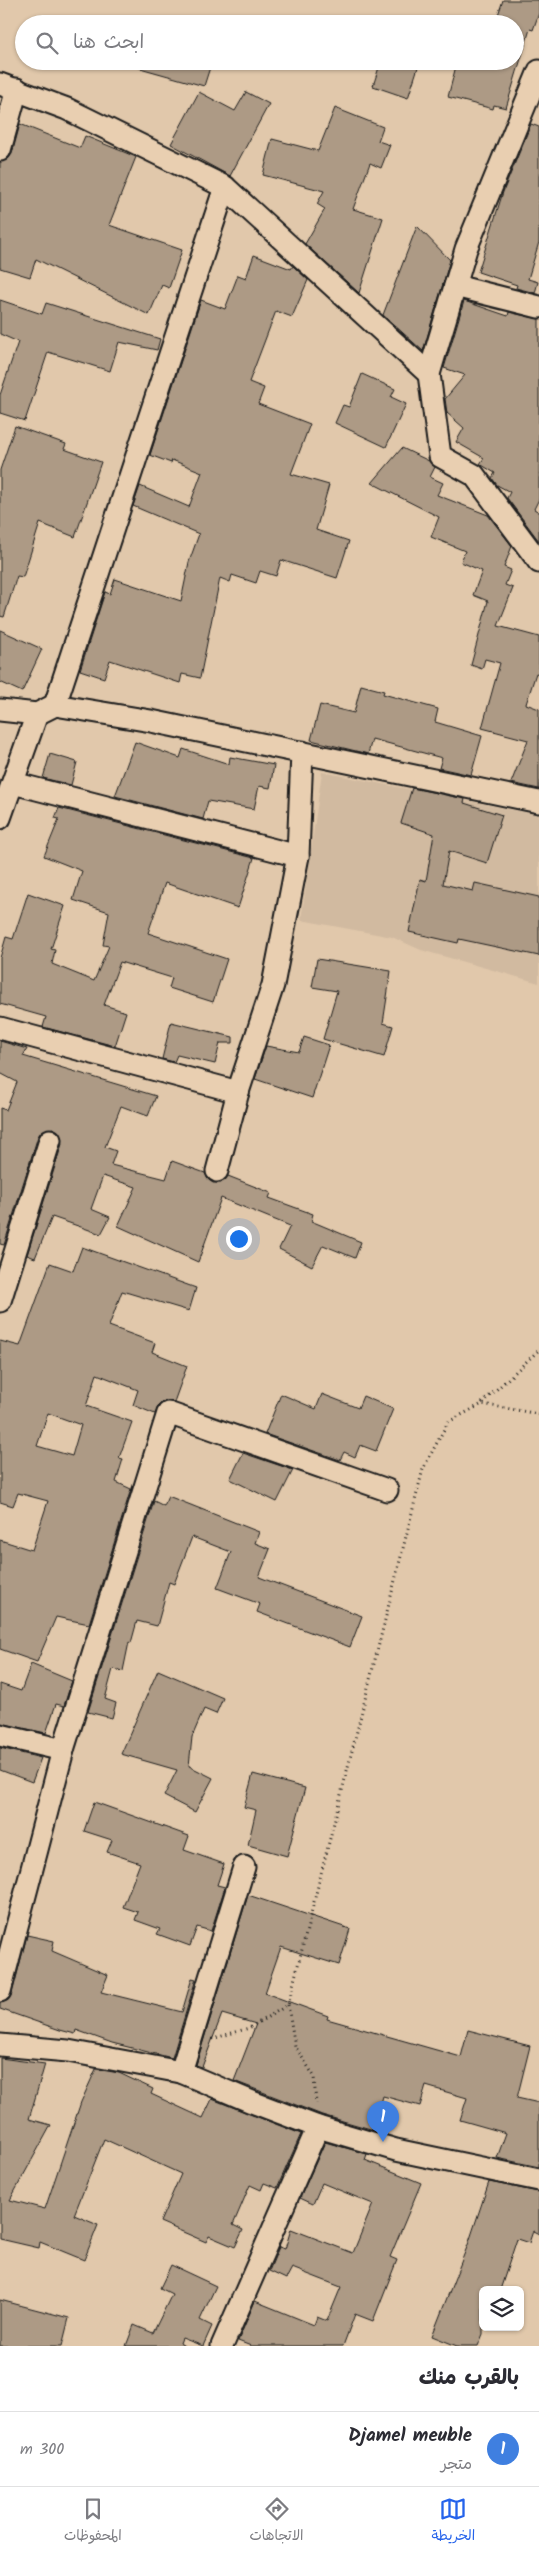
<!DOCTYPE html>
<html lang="ar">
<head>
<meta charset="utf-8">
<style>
  body { margin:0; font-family:Kalam,"Playpen Sans Arabic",sans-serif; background:#f2f2f3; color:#2b2b33; direction:rtl }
  .controls { position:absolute; right:15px; bottom:15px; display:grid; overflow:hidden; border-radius:8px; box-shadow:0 1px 4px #0004 }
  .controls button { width:45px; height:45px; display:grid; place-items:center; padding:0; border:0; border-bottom:1px solid #e1e1e2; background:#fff; color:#2b2b33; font:25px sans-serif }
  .you { position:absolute; left:238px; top:1238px; width:18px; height:18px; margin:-12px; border:4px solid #fff; border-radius:50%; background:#1a73e8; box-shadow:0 0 0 8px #1a73e833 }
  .badge { display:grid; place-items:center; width:32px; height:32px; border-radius:50%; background:#2563eb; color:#fff; font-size:16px; font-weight:700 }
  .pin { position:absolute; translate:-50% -41px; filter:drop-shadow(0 1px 2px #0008) }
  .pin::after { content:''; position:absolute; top:26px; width:18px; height:15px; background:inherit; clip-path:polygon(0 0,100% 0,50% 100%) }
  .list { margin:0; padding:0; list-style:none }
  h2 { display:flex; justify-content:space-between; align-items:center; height:65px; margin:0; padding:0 20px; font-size:21px }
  h2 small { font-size:16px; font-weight:400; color:#7c7c81 }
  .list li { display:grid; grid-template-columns:32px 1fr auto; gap:15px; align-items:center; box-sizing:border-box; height:75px; padding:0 20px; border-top:1px solid #e1e1e2 }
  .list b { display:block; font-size:19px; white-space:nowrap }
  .list p { margin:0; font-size:16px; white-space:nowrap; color:#7c7c81 }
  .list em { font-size:16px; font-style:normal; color:#7c7c81 }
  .icon { flex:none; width:28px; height:28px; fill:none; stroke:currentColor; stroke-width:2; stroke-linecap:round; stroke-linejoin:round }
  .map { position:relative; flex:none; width:539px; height:2346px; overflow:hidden; direction:ltr }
  .search { position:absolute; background:#fff; box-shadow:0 1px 4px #0004; left:15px; right:15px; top:15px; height:55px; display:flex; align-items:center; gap:12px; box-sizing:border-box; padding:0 18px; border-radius:28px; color:#7c7c81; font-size:19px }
  .sheet { height:140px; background:#fff }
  nav { display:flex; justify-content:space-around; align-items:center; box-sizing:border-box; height:70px; border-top:1px solid #e1e1e2; background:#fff; font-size:14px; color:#7c7c81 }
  nav a { display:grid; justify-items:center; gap:2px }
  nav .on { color:#2563eb }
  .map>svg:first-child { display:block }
  .built { fill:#d1baa0 }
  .building { fill:#ad9a85; stroke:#1c1c1c; fill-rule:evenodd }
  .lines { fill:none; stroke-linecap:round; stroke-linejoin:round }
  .minor-casing { stroke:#1c1c1c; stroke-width:25 }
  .path { stroke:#1c1c1c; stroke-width:3; stroke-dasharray:1 4; stroke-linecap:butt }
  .minor { stroke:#e9cfb1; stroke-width:21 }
</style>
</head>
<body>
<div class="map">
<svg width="539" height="2346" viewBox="0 0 539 2346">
  <rect width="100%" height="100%" fill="#e1c8ab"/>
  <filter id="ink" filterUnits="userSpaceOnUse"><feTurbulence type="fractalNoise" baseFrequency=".02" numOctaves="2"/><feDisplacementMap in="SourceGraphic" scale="10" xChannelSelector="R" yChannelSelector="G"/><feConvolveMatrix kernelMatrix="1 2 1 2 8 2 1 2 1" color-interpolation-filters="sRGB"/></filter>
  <g filter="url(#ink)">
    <path class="built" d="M322,772L539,815V983L421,950L392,937L301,920Z"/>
    <g class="building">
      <path d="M503,0H539V13L533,30L530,29L506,108L494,105L493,109L448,97L457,62L482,68L484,61H515V24H495Z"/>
      <path d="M134,61H212L204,86L133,66Z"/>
      <path d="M381,61H420L408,98L373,86Z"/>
      <path d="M199,92L235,111L246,92L269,104L230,176L171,144Z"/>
      <path d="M335,108L383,127L378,141L390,145L381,168L370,163L353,209L383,218L359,293L305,244L325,209L317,204L324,191L263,175L272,139L318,151Z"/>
      <path d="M20,124L80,148L85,136L136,157L109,225L182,250L169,288L162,285L149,315L36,259L30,277L0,268V162L8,159L12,154Z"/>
      <path d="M531,124L539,127V242L528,279L538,282L535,293L516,288L517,285L478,272L503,192Z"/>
      <path d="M417,226L450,260L423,351L383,315Z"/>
      <path d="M254,255L291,269L293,266L308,280L292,317L276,311L249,382L264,388L258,404L310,424L291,474L329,485L316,530L349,541L337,578L281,560L276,576L260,571L256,583L232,575L230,582L220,578L200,678L182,674L180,683L110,660L104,678L80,670L105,592L110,594L115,579L181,601L189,562L199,534L133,506L140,486L189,507L202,472L172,460L171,463L150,455L201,300L225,309L238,275L246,278Z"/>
      <path d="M0,300L42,314L46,303L160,339L157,350L119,342L110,371L48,352L25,421L0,413V395L18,342L0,334Z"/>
      <path d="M464,301L508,316L509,312L539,319V499L534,509L539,512V541L507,498L510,492L497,485L492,478L495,473L480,464L484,458L456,442L464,428L447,413L445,399L465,375L444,368Z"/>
      <path d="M362,374L395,389L391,397L406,404L386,447L335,423L343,405L349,407Z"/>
      <path d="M15,426L66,444L64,449L101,462L75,537L40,523L23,577L17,576L4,617L0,616V470Z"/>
      <path d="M402,448L429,461L435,467L430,477L443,483L437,495L488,515L512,546L504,567L511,570L505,585L513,588L498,626L539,637V674L536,673L526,704L539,709V789L511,783L528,740L482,728L500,663L485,659L482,669L471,665L488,601L473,595L482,571L461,562L465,551L431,537L439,517L372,483Z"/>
      <path d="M0,630L42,649L22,692L0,682Z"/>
      <path d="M361,685L384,691L383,694L438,709L435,722L482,736L471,775L439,768L442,758L372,739L368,754L311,740L320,705L354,713Z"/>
      <path d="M135,742L180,758L183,749L229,764L230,757L274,765L270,788L259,786L254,809L208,801L203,819L115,796Z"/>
      <path d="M50,754L77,762L71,785L43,778Z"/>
      <path d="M412,788L465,799L464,803L502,815L487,863L449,851L443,884L473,891L475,883L539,897V956L459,939L458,943L409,932L420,879L426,881L434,834L401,823Z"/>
      <path d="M59,808L254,858L238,908L165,883L148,933L227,959L213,1002L169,988L172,978L120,962L104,1005L126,1012L115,1046L43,1027L46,1017L0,1004V958L6,937L13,939L28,893L65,906L51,949L55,950L52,964L94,981L109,946L103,945L109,912L73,900L82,871L44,856L59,819L55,818Z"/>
      <path d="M317,959L391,971L383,1023L393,1026L384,1057L323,1039L337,991L312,987Z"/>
      <path d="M171,1022L233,1037V1043H220L215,1064L177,1055L174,1062L162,1059Z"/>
      <path d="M304,1037L329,1045L312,1098L255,1079L266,1046L299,1052Z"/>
      <path d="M0,1041L27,1049L23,1056L156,1096L148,1116L121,1106L105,1147L116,1151L111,1165L166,1179L172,1161L205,1173L208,1179L213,1183H221L228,1176L271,1193L269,1198L313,1214L311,1221L361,1242L355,1258L323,1245L312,1266L279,1249L290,1226L221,1198L198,1262L118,1226L136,1187L103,1176L91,1209L110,1217L101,1234L52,1217L35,1258L27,1255L62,1144L59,1132L53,1128L42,1131L38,1136L4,1245L0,1244V1108L6,1110L17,1082L0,1073Z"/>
      <path d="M82,1247L196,1288L189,1311L122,1291L109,1326L155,1343L152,1352L187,1366L174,1402L166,1401L160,1403L155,1414L133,1405L138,1390L97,1374L86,1406L132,1422L119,1458L123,1459L116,1482L131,1489L89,1624L56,1617L37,1662L0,1649V1540L32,1550L48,1501L18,1493L13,1506L0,1502V1341L20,1346L50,1263L73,1271ZM48,1413L81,1425L72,1456L37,1446Z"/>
      <path d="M281,1394L316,1409L322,1394L358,1408L363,1396L393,1409L376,1451L360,1445L355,1457L344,1452L340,1460L265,1434Z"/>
      <path d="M243,1453L293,1470L277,1502L230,1479Z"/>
      <path d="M168,1496L259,1532L255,1543L270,1549L259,1577L362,1616L350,1647L257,1612L260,1604L217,1588L231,1552L192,1537L174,1584L169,1582L157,1626L137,1621L131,1643L129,1642L123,1671L113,1669L105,1699L116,1703L112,1718L88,1712L154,1501L164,1506Z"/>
      <path d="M31,1664L72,1681L64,1706L56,1704L46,1733L0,1723V1684L21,1691Z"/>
      <path d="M158,1670L223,1698L216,1714L204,1709L192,1737L189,1766L213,1778L195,1812L164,1796L177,1770L121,1754Z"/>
      <path d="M0,1748L41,1758L32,1782L0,1770Z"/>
      <path d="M253,1774L305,1788L287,1856L248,1845L256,1810L244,1807Z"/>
      <path d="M94,1802L189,1836L184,1850L224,1864L217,1885L225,1887L211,1931L197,1927L190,1946L157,1934L160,1929L135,1920L138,1912L123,1907L140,1863L107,1852L112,1840L84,1831Z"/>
      <path d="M248,1895L350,1929L339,1965L281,1947L265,1993L328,2016L327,2019L461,2057L468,2030L530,2046L517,2098L539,2103V2167L497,2158L506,2133L460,2120L467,2098L426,2086L420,2106L383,2096L374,2130L322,2115L234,2081L256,2024L222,2014L202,2067L196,2065Z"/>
      <path d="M27,1935L54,1941L52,1951L108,1975L101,1992L182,2012L192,1978L196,1979L172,2058L112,2043L76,2030L75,2034L60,2030L0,2009V2003L8,2000L12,1994Z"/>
      <path d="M0,2058L45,2064L29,2119L51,2125L10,2200L45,2209L81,2102L96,2069L119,2073L153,2089L151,2094L203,2118L212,2099L301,2134L277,2188L264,2183L261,2190L250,2185L233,2225L243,2230L235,2247L209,2236L206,2242L160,2222L181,2174L104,2139L74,2215L98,2225L84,2260L40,2242L39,2248L0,2239Z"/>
      <path d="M325,2142L367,2154L365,2160L421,2183L390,2257L397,2260L373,2321L355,2314L343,2346H251L238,2341L255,2301L314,2325L317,2317L327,2321L341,2287L292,2268L286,2279L269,2271L279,2247L285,2249L291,2229L353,2253L373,2204L322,2183L313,2204L300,2198Z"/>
      <path d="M489,2182L539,2192V2234L533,2231L529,2243L517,2239L500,2290H483V2334L478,2346H457L432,2336L469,2242Z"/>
      <path d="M171,2265L216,2286L200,2320L212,2326L203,2346L182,2338L180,2343L184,2346H126L134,2325L153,2333L172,2294L160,2288Z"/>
      <path d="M0,2300L69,2318L62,2346H0Z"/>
    </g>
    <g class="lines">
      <g class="minor-casing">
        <g id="minor">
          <path d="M539,71L466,249L429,374L440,456L474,475L539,562"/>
          <path d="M0,84L67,109L225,187L429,374"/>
          <path d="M0,150L17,89"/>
          <path d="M455,286L539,307"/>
          <path d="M55,705L225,187"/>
          <path d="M0,710L37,714L55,705L151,721L539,802"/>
          <path d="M13,783L298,856"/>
          <path d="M0,818L37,714"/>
          <path d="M0,1028L238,1092"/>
          <path d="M217,1171L238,1092L273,985L298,856L302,752"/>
          <path d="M0,1301L50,1140"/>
          <path d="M0,1735L63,1750"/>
          <path d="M0,1991L63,1750L168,1413L387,1490"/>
          <path d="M0,2045L68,2051L181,2072L252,2102L318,2127L396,2150L539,2180"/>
          <path d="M181,2072L244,1867"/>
          <path d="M222,2346L318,2127"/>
        </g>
      </g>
      <g class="path">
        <path d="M482,1403L539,1350"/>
        <path d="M288,2005L295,2046L314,2076L316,2104"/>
        <path d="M212,2039L249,2028L288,2005L423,1469L448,1422L482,1404L539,1414"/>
      </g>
      <use href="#minor" class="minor"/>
    </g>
  </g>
</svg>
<div class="controls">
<button><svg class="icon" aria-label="layers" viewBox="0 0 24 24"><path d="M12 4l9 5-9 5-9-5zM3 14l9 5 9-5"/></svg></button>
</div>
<div class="you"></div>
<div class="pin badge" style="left:383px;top:2142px;background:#3f7fe0">1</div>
<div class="search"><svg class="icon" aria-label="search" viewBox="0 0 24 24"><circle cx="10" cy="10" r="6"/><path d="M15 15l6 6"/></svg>ابحث هنا</div>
</div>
<section class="sheet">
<h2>بالقرب منك<small></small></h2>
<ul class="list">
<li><span class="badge" style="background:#3f7fe0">1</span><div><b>Djamel meuble</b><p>متجر</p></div><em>300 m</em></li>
</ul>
</section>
<nav>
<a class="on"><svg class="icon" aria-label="map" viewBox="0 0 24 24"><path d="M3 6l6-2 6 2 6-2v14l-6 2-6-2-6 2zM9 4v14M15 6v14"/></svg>الخريطة</a>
<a><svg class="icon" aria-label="directions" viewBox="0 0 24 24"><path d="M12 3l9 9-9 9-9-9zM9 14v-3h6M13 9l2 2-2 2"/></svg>الاتجاهات</a>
<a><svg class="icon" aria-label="saved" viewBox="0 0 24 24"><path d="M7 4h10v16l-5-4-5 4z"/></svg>المحفوظات</a>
</nav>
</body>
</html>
